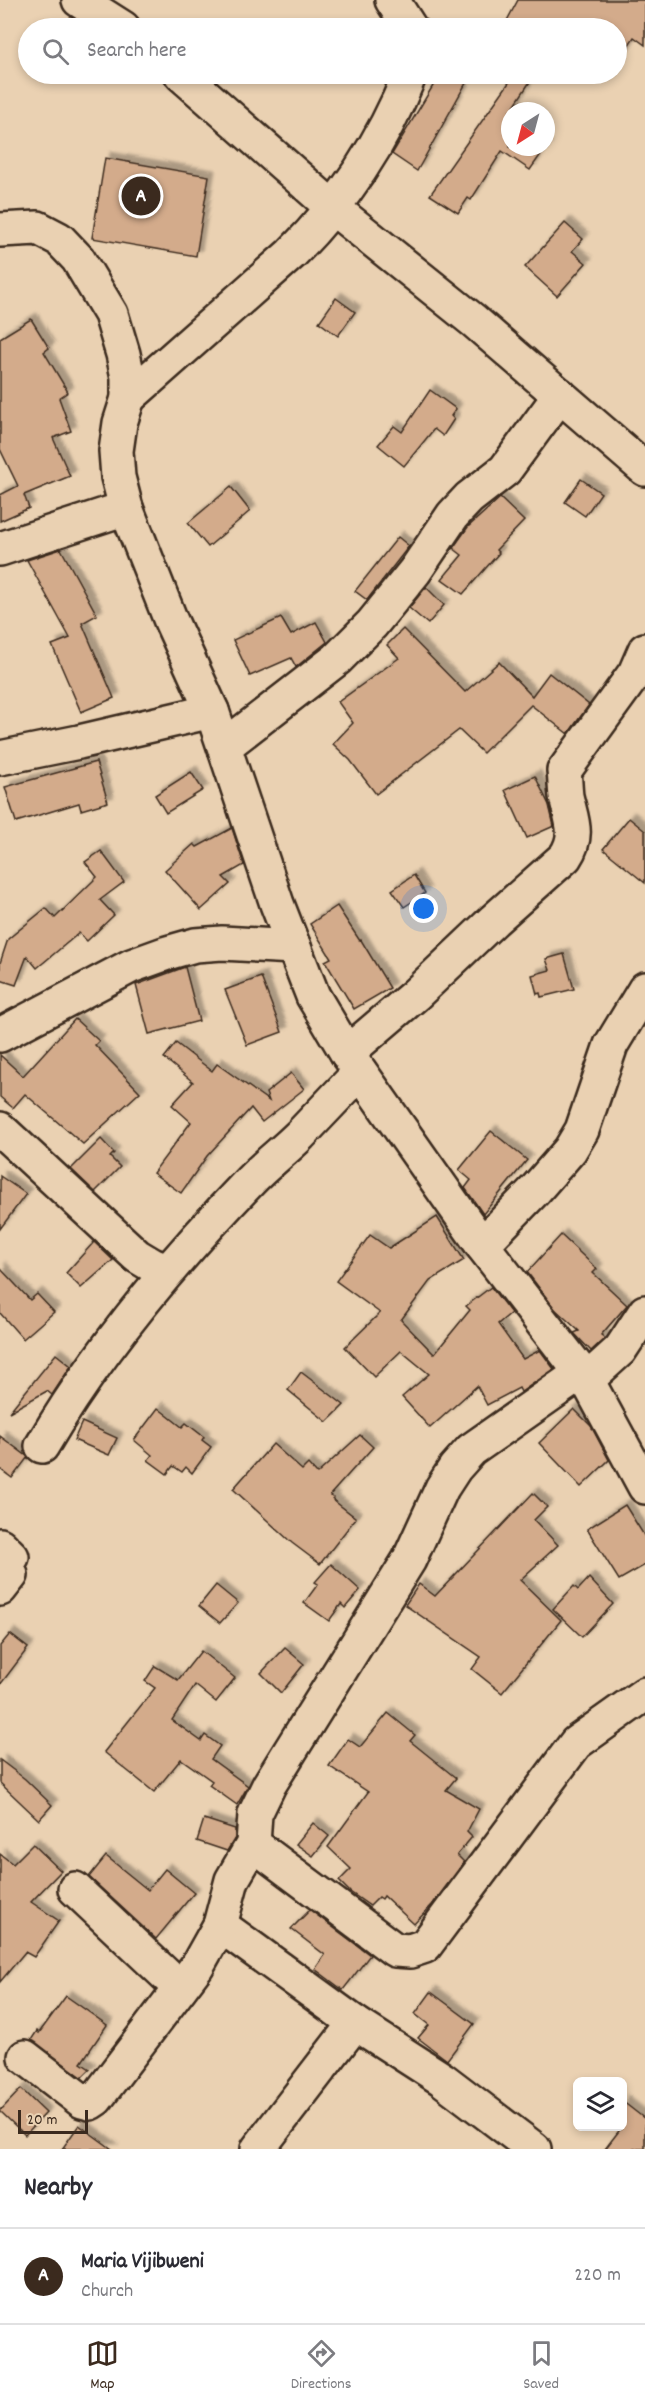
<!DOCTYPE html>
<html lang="en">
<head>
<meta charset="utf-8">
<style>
  body { margin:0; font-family:Dekko,sans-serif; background:#f2f2f3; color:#2b2b33 }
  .controls { position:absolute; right:18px; bottom:18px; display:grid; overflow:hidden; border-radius:9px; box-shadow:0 3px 9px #0003 }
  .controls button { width:54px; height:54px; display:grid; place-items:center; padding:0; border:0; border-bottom:2px solid #e1e1e2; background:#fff; color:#2b2b33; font:30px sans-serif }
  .compass { position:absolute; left:501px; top:102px; width:54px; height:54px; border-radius:50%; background:#fff; box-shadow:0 3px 9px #0003; rotate:216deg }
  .scale { position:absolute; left:18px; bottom:15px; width:70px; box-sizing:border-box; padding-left:6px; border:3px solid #3b2a1e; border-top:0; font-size:16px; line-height:21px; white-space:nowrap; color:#3b2a1e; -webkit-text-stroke:4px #ead1b2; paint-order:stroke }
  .you { position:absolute; left:424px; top:909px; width:21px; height:21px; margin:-15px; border:4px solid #fff; border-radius:50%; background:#1a73e8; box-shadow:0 0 0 9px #1a73e833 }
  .badge { display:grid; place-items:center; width:39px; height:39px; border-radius:50%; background:#3b2a1e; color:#fff; font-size:20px; font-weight:700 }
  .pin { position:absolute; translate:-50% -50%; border:3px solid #fff; box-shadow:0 2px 6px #0006 }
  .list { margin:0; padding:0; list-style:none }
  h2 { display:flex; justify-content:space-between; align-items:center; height:78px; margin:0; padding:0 24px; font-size:26px }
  h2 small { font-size:20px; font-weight:400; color:#7c7c81 }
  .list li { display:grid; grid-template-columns:39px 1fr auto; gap:18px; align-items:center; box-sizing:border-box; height:96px; padding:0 24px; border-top:2px solid #e1e1e2 }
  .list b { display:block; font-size:22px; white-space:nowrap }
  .list p { margin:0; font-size:20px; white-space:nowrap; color:#7c7c81 }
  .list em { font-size:20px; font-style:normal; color:#7c7c81 }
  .icon { flex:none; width:33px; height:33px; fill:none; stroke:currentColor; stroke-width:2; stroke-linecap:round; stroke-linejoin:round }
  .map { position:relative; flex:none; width:645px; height:2149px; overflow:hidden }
  .search { position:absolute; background:#fff; box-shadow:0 3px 9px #0003; left:18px; right:18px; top:18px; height:66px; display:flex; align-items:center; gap:15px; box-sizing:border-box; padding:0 21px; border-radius:33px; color:#7c7c81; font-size:22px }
  .sheet { height:174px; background:#fff }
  nav { display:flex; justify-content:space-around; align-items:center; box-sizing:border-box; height:84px; border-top:2px solid #e1e1e2; background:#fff; font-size:16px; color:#7c7c81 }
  nav a { display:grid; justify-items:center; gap:3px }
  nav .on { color:#3b2a1e }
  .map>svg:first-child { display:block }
  .building { fill:#d3ab8b; stroke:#3b2a1e; stroke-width:1.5; filter:url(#shadow) }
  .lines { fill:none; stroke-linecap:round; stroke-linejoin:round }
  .minor-casing { stroke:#3b2a1e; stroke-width:38 }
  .minor { stroke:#ead1b2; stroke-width:33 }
</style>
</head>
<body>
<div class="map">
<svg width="645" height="2149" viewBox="0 0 645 2149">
  <defs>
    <filter id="shadow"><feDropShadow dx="5.5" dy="-5.5" stdDeviation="1.5" flood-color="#0004"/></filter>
  </defs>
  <rect width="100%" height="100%" fill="#ead1b2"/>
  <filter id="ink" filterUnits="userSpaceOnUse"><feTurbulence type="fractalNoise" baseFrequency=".0167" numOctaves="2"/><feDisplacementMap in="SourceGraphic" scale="12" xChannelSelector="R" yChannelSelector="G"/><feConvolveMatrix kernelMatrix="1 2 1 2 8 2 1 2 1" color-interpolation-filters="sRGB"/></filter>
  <g filter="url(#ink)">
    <g class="building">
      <path d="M518,0H645V45L634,37L616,64V28H503Z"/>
      <path d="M440,74H448L466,83L417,171L392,154Z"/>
      <path d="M515,74H535L514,106L517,107L514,111H510V147H546L530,170L502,151L471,200L468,198L458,213L430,195Z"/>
      <path d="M105,158L209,176L196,256L92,238Z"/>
      <path d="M565,223L583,239L572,251L586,263L557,296L525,267Z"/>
      <path d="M336,298L355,312L338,336L319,322Z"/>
      <path d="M31,319L49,348L44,352L68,392L59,398L71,431L53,438L70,476L24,495L29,508L0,521V495L18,486L0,449V338Z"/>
      <path d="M430,390L456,409L451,416L454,419L443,436L434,429L404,466L378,445L394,426L402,432Z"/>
      <path d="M581,479L601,493L585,516L565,502Z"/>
      <path d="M231,487L250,511L208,547L188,523Z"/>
      <path d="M500,498L524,521L496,550L499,553L463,594L442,579L462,555L453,548L468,527Z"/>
      <path d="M398,537L409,546L367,600L355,591Z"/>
      <path d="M61,549L97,615L82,623L114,698L81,712L52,645L70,638L27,560Z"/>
      <path d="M426,587L444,605L428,624L409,608Z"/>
      <path d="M281,618L291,635L316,622L327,642L296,667L291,658L250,676L233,640Z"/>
      <path d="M403,629L465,692L499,662L532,696L549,673L589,705L568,734L531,705L483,753L459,730L376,794L350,760L333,744L353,723L338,702L399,658L387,645Z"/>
      <path d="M96,762L108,802L81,810L79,803L16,822L5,787Z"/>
      <path d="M191,772L203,790L166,813L155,795Z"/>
      <path d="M535,776L549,805L554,826L527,838L505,790Z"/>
      <path d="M629,818L645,831V883L603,849Z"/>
      <path d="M232,828L244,865L223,877L230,884L201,910L165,870L194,844L197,847Z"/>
      <path d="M101,851L124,882L100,900L114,915L87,941L79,933L37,968L27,956L16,985L0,980V963L8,939L46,908L55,918L97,877L85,862Z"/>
      <path d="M414,875L425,893L404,907L392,890Z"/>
      <path d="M337,906L360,941L361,940L390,988L354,1009L325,961L331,958L310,924Z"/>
      <path d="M564,954L574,989L541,997L540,993L537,994L532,975L550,970L546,959Z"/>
      <path d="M185,967L199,1021L149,1034L136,985Z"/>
      <path d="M261,977L282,1032L247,1045L225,990Z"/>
      <path d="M75,1019L99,1041L95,1045L140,1092L83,1144L25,1094L13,1108L0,1097V1055L23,1076Z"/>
      <path d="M176,1043L212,1071L217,1064L269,1101L266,1093L291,1073L304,1089L262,1122L251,1108L207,1156L181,1193L153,1173L191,1122L172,1105L193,1082L164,1058Z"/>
      <path d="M491,1131L527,1160L483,1214L465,1188L471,1180L459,1170Z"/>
      <path d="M101,1139L114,1153L110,1157L120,1167L95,1192L71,1169Z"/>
      <path d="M0,1176L26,1194L0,1229Z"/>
      <path d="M437,1217L464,1260L430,1281L401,1320L434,1354L470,1310L466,1306L491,1287L511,1313L498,1324L523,1359L540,1350L554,1369L521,1392L519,1388L487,1405L477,1386L430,1428L402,1397L429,1374L401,1351L374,1377L345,1347L380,1313L336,1281L370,1235L389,1248Z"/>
      <path d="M561,1235L597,1269L593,1273L627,1305L601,1335L605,1338L591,1351L574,1333L579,1331L555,1309L527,1272Z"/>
      <path d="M94,1242L113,1260L81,1288L66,1273Z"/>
      <path d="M0,1268L30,1300L37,1294L54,1312L23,1339L0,1313Z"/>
      <path d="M56,1354L71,1366L52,1395L47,1391L9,1412Z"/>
      <path d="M301,1372L344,1405L327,1422L288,1390Z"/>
      <path d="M158,1408L182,1427L186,1423L204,1437L202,1440L211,1447L192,1473L186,1467L182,1472L173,1466L167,1474L148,1460L152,1455L134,1440Z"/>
      <path d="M574,1409L591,1426L609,1460L581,1487L539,1443Z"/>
      <path d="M82,1422L117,1438L109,1455L74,1440Z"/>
      <path d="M360,1435L373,1447L330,1495L334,1499L333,1500L356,1518L320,1564L292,1543L233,1489L273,1444L302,1470L308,1464L317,1474Z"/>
      <path d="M0,1436L28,1457L12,1478L0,1469Z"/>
      <path d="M533,1493L547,1507L534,1520L558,1545L520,1580L561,1620L502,1693L472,1669L481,1657L405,1605L419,1584L435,1596Z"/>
      <path d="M625,1505L645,1537V1565L619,1580L587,1529Z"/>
      <path d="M331,1564L360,1590L345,1608L341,1604L329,1621L304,1603L318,1584L315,1582Z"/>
      <path d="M589,1578L613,1604L582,1637L553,1609L574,1586L578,1590Z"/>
      <path d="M216,1585L238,1603L220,1623L199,1606Z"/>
      <path d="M10,1634L28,1648L0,1685V1646Z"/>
      <path d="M285,1648L304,1664L281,1693L261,1673Z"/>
      <path d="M201,1651L235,1678L216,1702L195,1685L172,1720L201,1741L205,1735L220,1746L211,1759L248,1786L237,1805L209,1785L212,1781L181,1759L154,1792L104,1752L155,1688L145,1681L155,1666L178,1680Z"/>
      <path d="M388,1713L415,1735L410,1741L456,1778L446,1790L479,1809L467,1832L472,1837L457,1855L464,1862L432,1905L414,1924L384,1896L382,1899L379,1897L370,1906L350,1892L339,1881L351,1869L328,1847L368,1792L329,1766L348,1739L360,1747Z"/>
      <path d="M0,1760L25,1779L52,1805L39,1820L0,1783Z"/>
      <path d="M204,1819L235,1829V1838L227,1851L197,1841Z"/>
      <path d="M313,1823L329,1836L313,1856L296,1844Z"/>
      <path d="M33,1844L61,1871L31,1902L59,1921L34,1957L25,1952L0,1982V1854L13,1864Z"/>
      <path d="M106,1856L148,1890L165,1869L194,1893L156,1939L89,1877Z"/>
      <path d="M310,1910L370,1955L343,1990L315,1969L325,1955L291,1929Z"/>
      <path d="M431,1992L474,2024L447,2060L418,2038L429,2025L415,2014Z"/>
      <path d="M66,1996L107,2025L81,2063L90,2069L82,2077L31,2040L37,2031L39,2033Z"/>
      <path d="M21,2089L46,2113L25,2135L0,2111Z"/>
      <path d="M622,2101L645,2119V2149H605L622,2127Z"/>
      <path d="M79,2125L112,2149H62Z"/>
    </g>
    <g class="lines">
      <g class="minor-casing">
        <g id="minor">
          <path d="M79,0L123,28"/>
          <path d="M392,0L410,28"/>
          <path d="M181,74L333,208L474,321L645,469"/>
          <path d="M0,230L38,228L59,239L78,259L111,314L123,354L128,377V398L120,423L116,451L118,477L126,508L171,621L212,711L277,904L313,996L347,1053L482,1245L587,1380L645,1487"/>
          <path d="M128,398L291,254C344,201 382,144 410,74"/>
          <path d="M0,549L126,508"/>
          <path d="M225,746L337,659L372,624L415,571L453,515L469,498L505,470L560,395"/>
          <path d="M0,758L79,742L212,711"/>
          <path d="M0,1035L131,966L167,953L195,945L222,943L294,947"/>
          <path d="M347,1053L415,995L494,920L565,857C580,835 571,819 566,796C565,788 565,779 564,771L635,673L645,650"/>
          <path d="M0,1129L137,1256L152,1265L167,1271"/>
          <path d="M482,1245L536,1189L570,1150L582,1130L611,1045L645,989"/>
          <path d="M587,1380L620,1350L645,1312"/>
          <path d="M42,1446C99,1349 172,1262 250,1181C265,1165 284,1151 300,1135C320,1114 340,1093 360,1072"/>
          <path d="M0,1545L12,1557"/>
          <path d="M0,1589L11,1575"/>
          <path d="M253,1844L395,1950L410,1951L425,1946L576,1743L645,1694"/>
          <path d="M75,1889L180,1988"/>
          <path d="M220,1925L355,2023L442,2079L534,2149"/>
          <path d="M25,2057L82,2101L90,2103L96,2099L197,1966L220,1925L232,1880L253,1844L255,1814L269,1785L409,1560L442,1488L455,1468L471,1450L581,1373"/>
          <path d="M258,2149L355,2023"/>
        </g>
      </g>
      <use href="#minor" class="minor"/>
    </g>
  </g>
</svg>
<div class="controls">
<button><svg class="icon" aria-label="layers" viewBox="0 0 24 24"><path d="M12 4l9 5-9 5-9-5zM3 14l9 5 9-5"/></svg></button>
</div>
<svg class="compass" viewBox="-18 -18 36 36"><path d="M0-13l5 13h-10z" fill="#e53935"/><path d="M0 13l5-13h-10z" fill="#7c7c81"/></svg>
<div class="scale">20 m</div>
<div class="you"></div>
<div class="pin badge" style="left:141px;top:196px">A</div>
<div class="search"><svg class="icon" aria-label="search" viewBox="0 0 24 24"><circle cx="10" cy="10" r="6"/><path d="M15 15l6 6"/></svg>Search here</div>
</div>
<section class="sheet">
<h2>Nearby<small></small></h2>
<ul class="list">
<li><span class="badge">A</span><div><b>Maria Vijibweni</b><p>Church</p></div><em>220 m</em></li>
</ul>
</section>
<nav>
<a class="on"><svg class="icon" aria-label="map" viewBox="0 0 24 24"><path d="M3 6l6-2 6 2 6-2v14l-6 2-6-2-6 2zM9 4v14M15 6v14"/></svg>Map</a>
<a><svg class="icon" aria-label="directions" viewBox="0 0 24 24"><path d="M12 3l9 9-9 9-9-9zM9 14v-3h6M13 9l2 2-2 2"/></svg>Directions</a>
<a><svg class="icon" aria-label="saved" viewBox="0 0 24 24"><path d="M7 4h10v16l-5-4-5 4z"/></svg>Saved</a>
</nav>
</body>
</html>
